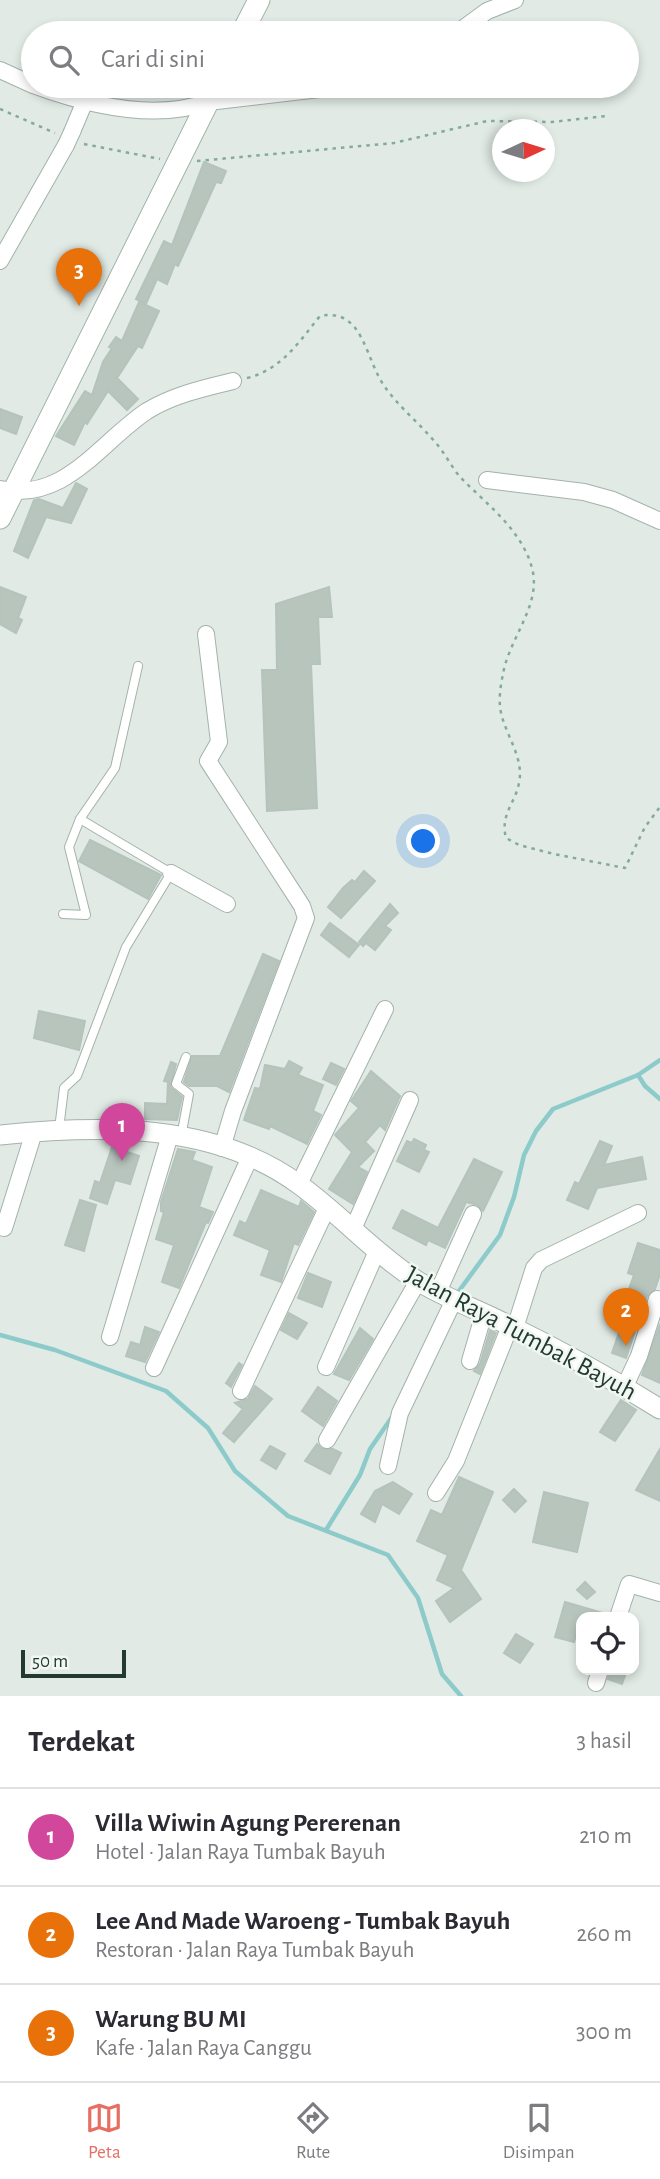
<!DOCTYPE html>
<html lang="id">
<head>
<meta charset="utf-8">
<style>
  body { margin:0; font-family:"Alegreya Sans",sans-serif; background:#f7f7f7; color:#2b2b33 }
  .controls { position:absolute; right:21px; bottom:21px; display:grid; overflow:hidden; border-radius:14px; box-shadow:0 4px 10px #0003 }
  .controls button { width:63px; height:63px; display:grid; place-items:center; padding:0; border:0; border-bottom:2px solid #e1e1e2; background:#fff; color:#2b2b33; font:35px sans-serif }
  .compass { position:absolute; left:492px; top:119px; width:63px; height:63px; border-radius:50%; background:#fff; box-shadow:0 4px 10px #0003; rotate:86deg }
  .scale { position:absolute; left:21px; bottom:18px; width:105px; box-sizing:border-box; padding-left:7px; border:4px solid #233a30; border-top:0; font-size:19px; line-height:24px; white-space:nowrap; color:#233a30; -webkit-text-stroke:5px #f1f7f3; paint-order:stroke }
  .you { position:absolute; left:424px; top:842px; width:24px; height:24px; margin:-18px; border:5px solid #fff; border-radius:50%; background:#1a73e8; box-shadow:0 0 0 10px #1a73e833 }
  .badge { display:grid; place-items:center; width:46px; height:46px; border-radius:50%; background:#e66e63; color:#fff; font-size:23px; font-weight:700 }
  .pin { position:absolute; translate:-50% -58px; filter:drop-shadow(0 2px 4px #0008) }
  .pin::after { content:''; position:absolute; top:37px; width:24px; height:21px; background:inherit; clip-path:polygon(0 0,100% 0,50% 100%) }
  .list { margin:0; padding:0; list-style:none }
  h2 { display:flex; justify-content:space-between; align-items:center; height:91px; margin:0; padding:0 28px; font-size:30px }
  h2 small { font-size:23px; font-weight:400; color:#7c7c81 }
  .list li { display:grid; grid-template-columns:46px 1fr auto; gap:21px; align-items:center; box-sizing:border-box; height:98px; padding:0 28px; border-top:2px solid #e1e1e2 }
  .list b { display:block; font-size:26px; white-space:nowrap }
  .list p { margin:0; font-size:23px; white-space:nowrap; color:#7c7c81 }
  .list em { font-size:23px; font-style:normal; color:#7c7c81 }
  .icon { flex:none; width:38px; height:38px; fill:none; stroke:currentColor; stroke-width:2; stroke-linecap:round; stroke-linejoin:round }
  .map { position:relative; flex:none; width:660px; height:1696px; overflow:hidden }
  .search { position:absolute; background:#fff; box-shadow:0 4px 10px #0003; left:21px; right:21px; top:21px; height:77px; display:flex; align-items:center; gap:18px; box-sizing:border-box; padding:0 24px; border-radius:38px; color:#7c7c81; font-size:26px }
  .sheet { height:385px; background:#fff }
  nav { display:flex; justify-content:space-around; align-items:center; box-sizing:border-box; height:98px; border-top:2px solid #e1e1e2; background:#fff; font-size:19px; color:#7c7c81 }
  nav a { display:grid; justify-items:center; gap:4px }
  nav .on { color:#e66e63 }
  .map>svg:first-child { display:block }
  .lines { fill:none; stroke-linecap:round; stroke-linejoin:round }
  .stream { stroke:#8dcbcb; stroke-width:4.5 }
  .building { fill:#b7c5bd; stroke:#b4c3bb; stroke-width:2 }
  .service-casing { stroke:#a4b2ab; stroke-width:10 }
  .minor-casing { stroke:#a4b2ab; stroke-width:18 }
  .tertiary-casing { stroke:#a4b2ab; stroke-width:21 }
  .secondary-casing { stroke:#a1b5ab; stroke-width:23 }
  .path { stroke:#84ab99; stroke-width:2.5; stroke-dasharray:3.5 5; stroke-linecap:butt }
  .service { stroke:#fff; stroke-width:8 }
  .minor { stroke:#fff; stroke-width:16 }
  .tertiary { stroke:#fff; stroke-width:19 }
  .secondary { stroke:#fff; stroke-width:21 }
  .minor-bridge-casing { stroke:#a4b2ab; stroke-width:18; stroke-linecap:butt }
  .minor-bridge { stroke:#fff; stroke-width:16 }
  .labels { text-anchor:middle; dominant-baseline:central; stroke-width:5; stroke-linejoin:round; paint-order:stroke }
  .street-label { font-size:26px; fill:#233a30; stroke:#f1f7f3 }
</style>
</head>
<body>
<div class="map">
<svg width="660" height="1696" viewBox="0 0 660 1696">
  <rect width="100%" height="100%" fill="#e1eae5"/>
  <g class="lines">
    <g class="stream">
      <path d="M638,1075L645,1086L660,1099"/>
      <path d="M456,1295L500,1235L514,1197L524,1155L536,1131L553,1109L638,1075L660,1060"/>
      <path d="M0,1335L55,1350L166,1391L208,1428L235,1471L288,1516L388,1555L418,1598L442,1674L461,1696"/>
      <path d="M326,1530L360,1475L370,1449L392,1417"/>
    </g>
  </g>
  <g class="building">
    <path d="M204,162L226,171L221,183L216,182L178,266L175,264L167,284L157,279L146,304L136,299L164,241L172,245Z"/>
    <path d="M139,302L159,311L142,348L138,346L117,378L138,399L127,410L108,391L87,424L85,422L74,445L56,436L85,391L92,395L103,362L112,348L109,347L116,337L122,341Z"/>
    <path d="M0,409L22,417L16,434L0,428Z"/>
    <path d="M76,483L87,489L71,523L46,517L28,558L14,551L34,500L39,499L63,508Z"/>
    <path d="M0,587L26,597L18,618L22,620L16,633L0,624Z"/>
    <path d="M329,587L332,617H318L320,664H311L317,808L267,811L262,670H277L276,604Z"/>
    <path d="M90,840L161,875L148,899L79,861Z"/>
    <path d="M364,871L375,881L341,918L328,907L343,888L352,880L355,882Z"/>
    <path d="M390,904L398,913L385,926L391,930L375,950L366,943L363,946L359,942Z"/>
    <path d="M330,923L359,945L349,957L321,935Z"/>
    <path d="M263,954L279,961L229,1092L217,1086H189L184,1082L192,1056H220Z"/>
    <path d="M39,1011L85,1021L79,1050L34,1038Z"/>
    <path d="M289,1061L302,1068L298,1075L323,1085L313,1111L321,1115L307,1144L270,1126L269,1129L244,1120L255,1088L260,1089L265,1065L285,1069Z"/>
    <path d="M171,1062L176,1064L170,1087L182,1097L177,1120L145,1119V1103L167,1104L168,1082L164,1081Z"/>
    <path d="M331,1063L344,1069L336,1085L323,1079Z"/>
    <path d="M371,1071L400,1096L385,1130L380,1125L365,1142L374,1151L358,1167L367,1172L353,1204L329,1189L352,1152L335,1135L359,1108L351,1101Z"/>
    <path d="M414,1139L426,1145L424,1150L429,1152L419,1172L397,1161L407,1141L412,1143Z"/>
    <path d="M600,1141L612,1146L604,1165L642,1157L646,1179L597,1188L588,1209L567,1200L575,1182L579,1184Z"/>
    <path d="M112,1147L139,1156L130,1184L115,1180L107,1204L90,1198L95,1181L100,1183Z"/>
    <path d="M178,1149L195,1152L192,1160L212,1167L199,1207L213,1212L208,1223L206,1222L179,1288L162,1282L174,1245L156,1239L164,1212L161,1211V1202Z"/>
    <path d="M474,1159L502,1172L483,1211L478,1205L466,1202L445,1248L428,1240L426,1245L393,1228L402,1210L438,1228Z"/>
    <path d="M261,1190L299,1207L301,1201L314,1212L298,1245L294,1243L281,1282L261,1275L270,1250L234,1235L240,1221L246,1224Z"/>
    <path d="M80,1200L96,1205L84,1251L65,1245Z"/>
    <path d="M638,1243L660,1250V1274L655,1289L647,1296L626,1358L612,1353L622,1324L617,1322L634,1275L628,1273Z"/>
    <path d="M308,1273L331,1282L322,1307L298,1298Z"/>
    <path d="M289,1313L307,1323L297,1339L281,1330Z"/>
    <path d="M660,1324V1383L642,1375Z"/>
    <path d="M145,1327L159,1332L145,1362L126,1356L131,1342L140,1345Z"/>
    <path d="M360,1328L373,1339L349,1380L334,1374Z"/>
    <path d="M490,1330L496,1333L480,1374L474,1371L480,1364Z"/>
    <path d="M239,1363L242,1365L231,1387L226,1383Z"/>
    <path d="M255,1386L272,1399L234,1442L223,1433L243,1409L235,1403L248,1399Z"/>
    <path d="M318,1387L337,1401L323,1426L302,1411Z"/>
    <path d="M621,1400L636,1410L615,1441L600,1432Z"/>
    <path d="M317,1444L322,1449H333L341,1453L330,1474L305,1461Z"/>
    <path d="M270,1446L285,1454L276,1469L261,1460Z"/>
    <path d="M660,1449V1501L636,1490Z"/>
    <path d="M459,1477L493,1492L461,1570L481,1599L450,1622L436,1601L454,1588L437,1580L448,1555L417,1541L431,1510L442,1515Z"/>
    <path d="M393,1482L412,1494L399,1514L382,1504L375,1522L361,1514L375,1491Z"/>
    <path d="M514,1489L526,1501L515,1512L503,1500Z"/>
    <path d="M544,1492L588,1503L577,1552L533,1542Z"/>
    <path d="M585,1582L595,1592L587,1599L577,1590Z"/>
    <path d="M565,1602L606,1614L605,1617H581L574,1642L555,1637Z"/>
    <path d="M516,1634L533,1644L520,1663L504,1653Z"/>
    <path d="M610,1670H627L622,1684L608,1679Z"/>
  </g>
  <g class="lines">
    <g class="service-casing">
      <g id="service">
        <path d="M63,914L86,915L69,847L80,819"/>
        <path d="M59,1129L64,1088L77,1076L126,947L171,873L80,819L115,768L138,666"/>
        <path d="M181,1137L189,1094L176,1084L186,1057"/>
      </g>
    </g>
    <g class="minor-casing">
      <g id="minor">
        <path d="M457,33L487,11L515,0"/>
        <path d="M0,70L33,85"/>
        <path d="M36,86C88,105 155,121 208,102L345,86"/>
        <path d="M72,132L85,101"/>
        <path d="M0,261L66,145"/>
        <path d="M487,480L584,492L613,500L660,521"/>
        <path d="M0,489C65,503 100,442 147,411C173,395 204,388 233,381"/>
        <path d="M206,634L219,742L208,761L302,906L306,918L233,1111L222,1148"/>
        <path d="M171,873L227,904"/>
        <path d="M299,1184L385,1009"/>
        <path d="M4,1228L34,1132"/>
        <path d="M353,1229L410,1100"/>
        <path d="M438,1292L473,1214"/>
        <path d="M515,1328L534,1268L541,1260L638,1213"/>
        <path d="M110,1337L170,1135"/>
        <path d="M470,1361L484,1313"/>
        <path d="M326,1367L377,1251"/>
        <path d="M154,1368L250,1157"/>
        <path d="M624,1388L639,1356L657,1299"/>
        <path d="M241,1391L327,1208"/>
        <path d="M327,1440L418,1281"/>
        <path d="M388,1466L400,1413L454,1300"/>
        <path d="M436,1493L456,1461L510,1326"/>
        <path d="M618,1617L629,1584L660,1593"/>
        <path d="M596,1683L600,1670"/>
      </g>
    </g>
    <g class="tertiary-casing">
      <path id="tertiary" d="M0,1135C99,1125 212,1122 297,1183C339,1213 373,1252 416,1280C443,1297 474,1308 502,1322C556,1348 609,1377 660,1409"/>
    </g>
    <g class="secondary-casing">
      <g id="secondary">
        <path d="M242,33L259,0"/>
        <path d="M0,518L216,86"/>
      </g>
    </g>
    <g class="path">
      <path d="M0,109L55,133"/>
      <path d="M84,144L160,159"/>
      <path d="M197,161L394,143L487,121L552,122L606,116"/>
      <path d="M247,378C281,370 299,342 320,316C364,307 365,360 385,387C399,407 419,423 435,442C446,454 452,469 463,480C489,506 522,531 532,568C542,605 509,638 503,674C501,683 499,696 500,706C502,731 525,756 519,783C515,804 500,814 506,838L519,845L554,854L625,868L645,827L660,807"/>
    </g>
    <use href="#service" class="service"/>
    <use href="#minor" class="minor"/>
    <use href="#tertiary" class="tertiary"/>
    <use href="#secondary" class="secondary"/>
    <g class="minor-bridge-casing">
      <path id="minor-bridge" d="M66,145L72,132"/>
    </g>
    <use href="#minor-bridge" class="minor-bridge"/>
  </g>
  <g class="labels">
    <g class="street-label">
      <text transform="translate(521 1333) rotate(28)">Jalan Raya Tumbak Bayuh</text>
    </g>
  </g>
</svg>
<div class="controls">
<button><svg class="icon" aria-label="locate" viewBox="0 0 24 24"><circle cx="12" cy="12" r="6"/><path d="M12 2v4M12 18v4M2 12h4M18 12h4"/></svg></button>
</div>
<svg class="compass" viewBox="-18 -18 36 36"><path d="M0-13l5 13h-10z" fill="#e53935"/><path d="M0 13l5-13h-10z" fill="#7c7c81"/></svg>
<div class="scale">50 m</div>
<div class="you"></div>
<div class="pin badge" style="left:122px;top:1161px;background:#d1479c">1</div>
<div class="pin badge" style="left:626px;top:1346px;background:#e8710a">2</div>
<div class="pin badge" style="left:79px;top:306px;background:#e8710a">3</div>
<div class="search"><svg class="icon" aria-label="search" viewBox="0 0 24 24"><circle cx="10" cy="10" r="6"/><path d="M15 15l6 6"/></svg>Cari di sini</div>
</div>
<section class="sheet">
<h2>Terdekat<small>3 hasil</small></h2>
<ul class="list">
<li><span class="badge" style="background:#d1479c">1</span><div><b>Villa Wiwin Agung Pererenan</b><p>Hotel · Jalan Raya Tumbak Bayuh</p></div><em>210 m</em></li>
<li><span class="badge" style="background:#e8710a">2</span><div><b>Lee And Made Waroeng - Tumbak Bayuh</b><p>Restoran · Jalan Raya Tumbak Bayuh</p></div><em>260 m</em></li>
<li><span class="badge" style="background:#e8710a">3</span><div><b>Warung BU MI</b><p>Kafe · Jalan Raya Canggu</p></div><em>300 m</em></li>
</ul>
</section>
<nav>
<a class="on"><svg class="icon" aria-label="map" viewBox="0 0 24 24"><path d="M3 6l6-2 6 2 6-2v14l-6 2-6-2-6 2zM9 4v14M15 6v14"/></svg>Peta</a>
<a><svg class="icon" aria-label="directions" viewBox="0 0 24 24"><path d="M12 3l9 9-9 9-9-9zM9 14v-3h6M13 9l2 2-2 2"/></svg>Rute</a>
<a><svg class="icon" aria-label="saved" viewBox="0 0 24 24"><path d="M7 4h10v16l-5-4-5 4z"/></svg>Disimpan</a>
</nav>
</body>
</html>
